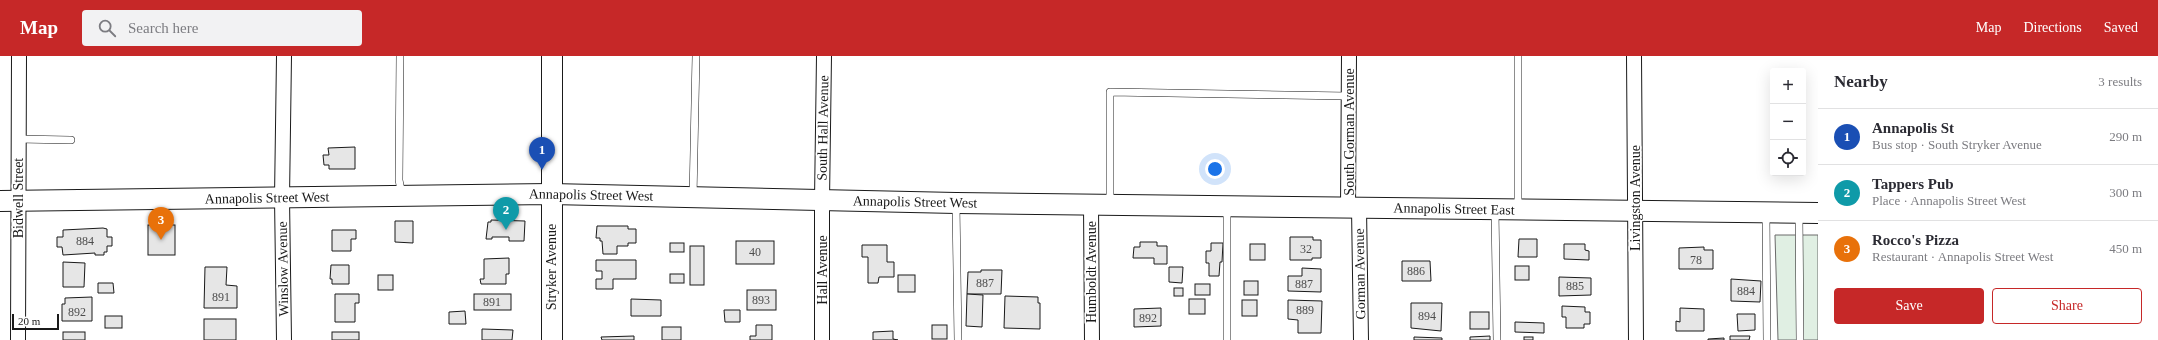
<!DOCTYPE html>
<html lang="en">
<head>
<meta charset="utf-8">
<style>
  body { margin:0; font-family:Georgia,serif; background:#f2f2f3; color:#2b2b33 }
  .controls { position:absolute; right:12px; top:12px; display:grid; overflow:hidden; border-radius:4px; box-shadow:0 4px 16px #0002 }
  .controls button { width:36px; height:36px; display:grid; place-items:center; padding:0; border:0; border-bottom:1px solid #e1e1e2; background:#fff; color:#2b2b33; font:20px sans-serif }
  .scale { position:absolute; left:12px; bottom:10px; width:47px; box-sizing:border-box; padding-left:4px; border:2px solid #1a1a1a; border-top:0; font-size:11px; line-height:14px; white-space:nowrap; color:#1a1a1a; -webkit-text-stroke:3px #fff; paint-order:stroke }
  .you { position:absolute; left:1215px; top:113px; width:14px; height:14px; margin:-10px; border:3px solid #fff; border-radius:50%; background:#1a73e8; box-shadow:0 0 0 6px #1a73e833 }
  .badge { display:grid; place-items:center; width:26px; height:26px; border-radius:50%; background:#c62828; color:#fff; font-size:13px; font-weight:700 }
  .pin { position:absolute; translate:-50% -33px; filter:drop-shadow(0 1px 2px #0008) }
  .pin::after { content:''; position:absolute; top:21px; width:14px; height:12px; background:inherit; clip-path:polygon(0 0,100% 0,50% 100%) }
  .list { margin:0; padding:0; list-style:none }
  h2 { display:flex; justify-content:space-between; align-items:center; height:52px; margin:0; padding:0 16px; font-size:17px }
  h2 small { font-size:13px; font-weight:400; color:#7c7c81 }
  .list li { display:grid; grid-template-columns:26px 1fr auto; gap:12px; align-items:center; box-sizing:border-box; height:56px; padding:0 16px; border-top:1px solid #e1e1e2 }
  .list b { display:block; font-size:15px; white-space:nowrap }
  .list p { margin:0; font-size:13px; white-space:nowrap; color:#7c7c81 }
  .list em { font-size:13px; font-style:normal; color:#7c7c81 }
  .actions { display:flex; gap:8px; padding:12px 16px }
  .actions a { flex:1; padding:9px 0; border:1px solid #c62828; border-radius:4px; text-align:center; font-size:14px; color:#c62828 }
  .actions .main { background:#c62828; color:#fff }
  .icon { flex:none; width:22px; height:22px; fill:none; stroke:currentColor; stroke-width:2; stroke-linecap:round; stroke-linejoin:round }
  .map { position:relative; flex:none; width:1818px; height:284px; overflow:hidden }
  header { display:flex; align-items:center; gap:24px; box-sizing:border-box; height:56px; padding:0 20px; background:#c62828; color:#fff }
  header strong { font-size:19px }
  nav { display:flex; gap:22px; margin-inline-start:auto; font-size:14px }
  .search { width:280px; height:36px; background:#f2f2f3; display:flex; align-items:center; gap:10px; box-sizing:border-box; padding:0 14px; border-radius:4px; color:#7c7c81; font-size:15px }
  main { display:flex }
  aside { flex:1; background:#fff }
  .map>svg:first-child { display:block }
  .green { fill:#e0efe3; stroke:#6a6a6a }
  .building { fill:#e6e6e6; stroke:#1a1a1a }
  .lines { fill:none; stroke-linecap:round; stroke-linejoin:round }
  .lane-casing { stroke:#1a1a1a; stroke-width:8 }
  .street-casing { stroke:#1a1a1a; stroke-width:16 }
  .secondary-casing { stroke:#1a1a1a; stroke-width:22 }
  .lane { stroke:#fff; stroke-width:7 }
  .street { stroke:#fff; stroke-width:14 }
  .secondary { stroke:#fff; stroke-width:20 }
  .labels { text-anchor:middle; dominant-baseline:central; stroke-width:3; stroke-linejoin:round; paint-order:stroke }
  .number-label { font-size:12px; fill:#4d4d4d }
  .street-label { font-size:14px; fill:#1a1a1a; stroke:#fff }
</style>
</head>
<body>
<header>
<strong>Map</strong>
<div class="search"><svg class="icon" aria-label="search" viewBox="0 0 24 24"><circle cx="10" cy="10" r="6"/><path d="M15 15l6 6"/></svg>Search here</div>
<nav><a>Map</a><a>Directions</a><a>Saved</a></nav>
</header>
<main>
<div class="map">
<svg width="1818" height="284" viewBox="0 0 1818 284">
  <rect width="100%" height="100%" fill="#fff"/>
  <path class="green" d="M1775,179H1818V284H1778Z"/>
  <g class="building">
    <path d="M355,91V113H329V109H324L323,99H329L328,92Z"/>
    <path d="M491,164L525,165L524,185H509V181H492V183H486L488,166H491Z"/>
    <path d="M395,165H413V187L395,186Z"/>
    <rect x="148" y="169" width="27" height="30"/>
    <path d="M597,170H628V173H636V187H628V190H617V198H603L602,185H600V182H596Z"/>
    <path d="M103,172L107,173V181H112V190H107V196H104V199H95V197L63,199L62,191H57V181H63V174Z"/>
    <path d="M332,174H356V183H351V195H332Z"/>
    <path d="M1290,181H1313V184H1321V202H1312V204H1290Z"/>
    <path d="M1519,183H1537V201H1518Z"/>
    <rect x="736" y="185" width="38" height="23"/>
    <path d="M1140,186H1157V190H1167V208H1154V202H1133L1134,191H1140Z"/>
    <rect x="670" y="187" width="14" height="9"/>
    <path d="M1211,187H1223L1222,206H1220L1219,220H1209V207H1206V195H1211Z"/>
    <rect x="1250" y="188" width="15" height="16"/>
    <path d="M1564,188H1585V194L1589,195V204L1564,203Z"/>
    <path d="M862,189H887V206H894V221H879L878,227H868V201H862Z"/>
    <rect x="690" y="190" width="14" height="39"/>
    <path d="M1704,191V194H1713V213H1679V192Z"/>
    <path d="M509,202V218H506V228H481L480,223H484V203Z"/>
    <path d="M596,204H636V223H613V233H596V223H602V215H596Z"/>
    <path d="M1402,205H1430L1431,225H1402Z"/>
    <path d="M63,206L85,207L84,231H63Z"/>
    <path d="M331,209H349V228H332V223H330Z"/>
    <rect x="1515" y="210" width="14" height="14"/>
    <path d="M205,211H227L226,229L237,230V252H204Z"/>
    <path d="M1169,211H1183L1182,227L1169,226Z"/>
    <path d="M1302,212L1321,213V236L1288,235V220H1302Z"/>
    <path d="M981,214H1002L1001,238H967L968,216H981Z"/>
    <rect x="670" y="218" width="14" height="9"/>
    <rect x="378" y="219" width="15" height="15"/>
    <rect x="898" y="219" width="17" height="17"/>
    <path d="M1559,221L1591,222V239L1559,240Z"/>
    <path d="M1731,223L1761,225L1760,246L1731,245Z"/>
    <rect x="1244" y="225" width="14" height="14"/>
    <path d="M98,227H113L114,237H98Z"/>
    <rect x="1195" y="228" width="15" height="11"/>
    <rect x="1174" y="232" width="9" height="8"/>
    <rect x="747" y="234" width="29" height="20"/>
    <path d="M335,238H359V247H355V266H335Z"/>
    <rect x="474" y="238" width="37" height="16"/>
    <path d="M967,238L983,239L982,271L966,270Z"/>
    <path d="M1005,240L1038,241V247H1040V273L1004,272Z"/>
    <path d="M92,241V265H62V248H65V242Z"/>
    <path d="M631,243L661,244V260H631Z"/>
    <rect x="1189" y="243" width="16" height="15"/>
    <rect x="1242" y="244" width="15" height="16"/>
    <path d="M1288,244L1322,245L1321,277H1298V264L1288,263Z"/>
    <path d="M1411,247H1442L1441,275L1411,272Z"/>
    <path d="M1562,250L1585,251V256H1590V268H1584V272H1566V261H1562Z"/>
    <path d="M1161,252V270L1134,271V253Z"/>
    <path d="M1680,252L1704,253V275H1676V265L1680,266Z"/>
    <path d="M724,254H740V266H725Z"/>
    <path d="M465,255L466,268H449V256Z"/>
    <rect x="1470" y="256" width="19" height="17"/>
    <path d="M1737,258H1755V274L1738,275Z"/>
    <rect x="105" y="260" width="17" height="12"/>
    <rect x="204" y="263" width="32" height="21"/>
    <path d="M1515,266L1544,267V277L1515,276Z"/>
    <path d="M756,269H772V284H750V280H756Z"/>
    <rect x="932" y="269" width="15" height="14"/>
    <rect x="662" y="271" width="19" height="13"/>
    <path d="M482,273L513,274L512,284H482Z"/>
    <path d="M893,275V283L898,284H873V276Z"/>
    <rect x="63" y="276" width="22" height="8"/>
    <rect x="332" y="276" width="27" height="8"/>
    <path d="M634,280V284H602L601,281Z"/>
    <path d="M1490,280V284H1470V281Z"/>
    <path d="M1730,280H1750L1749,284H1730Z"/>
    <path d="M1414,281L1442,282V284H1414Z"/>
    <rect x="1524" y="281" width="9" height="3"/>
    <path d="M1724,282V284H1708V283Z"/>
  </g>
  <g class="lines">
    <g class="lane-casing">
      <g id="lane">
        <path d="M400,0L399,124L402,139"/>
        <path d="M1518,0V152"/>
        <path d="M18,83L71,84"/>
        <path d="M693,141L696,0"/>
        <path d="M1110,147V36L1348,40"/>
        <path d="M956,148L958,284"/>
        <path d="M1227,151V284"/>
        <path d="M1495,154L1497,284"/>
        <path d="M1766,157L1767,284"/>
        <path d="M1799,158L1800,284"/>
      </g>
    </g>
    <g class="street-casing">
      <g id="street">
        <path d="M284,0L282,142L284,284"/>
        <path d="M1634,0L1636,284"/>
        <path d="M1091,149L1092,284"/>
        <path d="M1348,152L1349,0"/>
        <path d="M1359,152L1361,284"/>
        <path d="M18,284L19,0"/>
        <path d="M822,284V144L824,0"/>
      </g>
    </g>
    <g class="secondary-casing">
      <g id="secondary">
        <path d="M0,145L551,138L956,147L1818,157"/>
        <path d="M552,284V0"/>
      </g>
    </g>
    <use href="#lane" class="lane"/>
    <use href="#street" class="street"/>
    <use href="#secondary" class="secondary"/>
  </g>
  <g class="labels">
    <g class="number-label">
      <text x="85" y="185">884</text>
      <text x="1306" y="193">32</text>
      <text x="755" y="196">40</text>
      <text x="1696" y="204">78</text>
      <text x="1416" y="215">886</text>
      <text x="985" y="227">887</text>
      <text x="1304" y="228">887</text>
      <text x="1575" y="230">885</text>
      <text x="1746" y="235">884</text>
      <text x="221" y="241">891</text>
      <text x="761" y="244">893</text>
      <text x="492" y="246">891</text>
      <text x="1305" y="254">889</text>
      <text x="77" y="256">892</text>
      <text x="1427" y="260">894</text>
      <text x="1148" y="262">892</text>
    </g>
    <g class="street-label">
      <text transform="translate(823 72) rotate(-89)">South Hall Avenue</text>
      <text transform="translate(1349 76) rotate(-90)">South Gorman Avenue</text>
      <text transform="translate(591 139) rotate(1)">Annapolis Street West</text>
      <text transform="translate(18 142) rotate(-90)">Bidwell Street</text>
      <text transform="translate(267 142) rotate(-1)">Annapolis Street West</text>
      <text transform="translate(1635 142) rotate(-90)">Livingston Avenue</text>
      <text transform="translate(915 146) rotate(1)">Annapolis Street West</text>
      <text transform="translate(1454 153) rotate(1)">Annapolis Street East</text>
      <text transform="translate(551 211) rotate(-90)">Stryker Avenue</text>
      <text transform="translate(283 213) rotate(-91)">Winslow Avenue</text>
      <text transform="translate(822 214) rotate(-90)">Hall Avenue</text>
      <text transform="translate(1091 216) rotate(-90)">Humboldt Avenue</text>
      <text transform="translate(1360 218) rotate(-91)">Gorman Avenue</text>
    </g>
  </g>
</svg>
<div class="controls">
<button>+</button>
<button>−</button>
<button><svg class="icon" aria-label="locate" viewBox="0 0 24 24"><circle cx="12" cy="12" r="6"/><path d="M12 2v4M12 18v4M2 12h4M18 12h4"/></svg></button>
</div>
<div class="scale">20 m</div>
<div class="you"></div>
<div class="pin badge" style="left:542px;top:114px;background:#1a4fb4">1</div>
<div class="pin badge" style="left:506px;top:174px;background:#0f9aa8">2</div>
<div class="pin badge" style="left:161px;top:184px;background:#e8710a">3</div>
</div>
<aside>
<h2>Nearby<small>3 results</small></h2>
<ul class="list">
<li><span class="badge" style="background:#1a4fb4">1</span><div><b>Annapolis St</b><p>Bus stop · South Stryker Avenue</p></div><em>290 m</em></li>
<li><span class="badge" style="background:#0f9aa8">2</span><div><b>Tappers Pub</b><p>Place · Annapolis Street West</p></div><em>300 m</em></li>
<li><span class="badge" style="background:#e8710a">3</span><div><b>Rocco's Pizza</b><p>Restaurant · Annapolis Street West</p></div><em>450 m</em></li>
</ul>
<div class="actions"><a class="main">Save</a><a>Share</a></div>
</aside>
</main>
</body>
</html>
